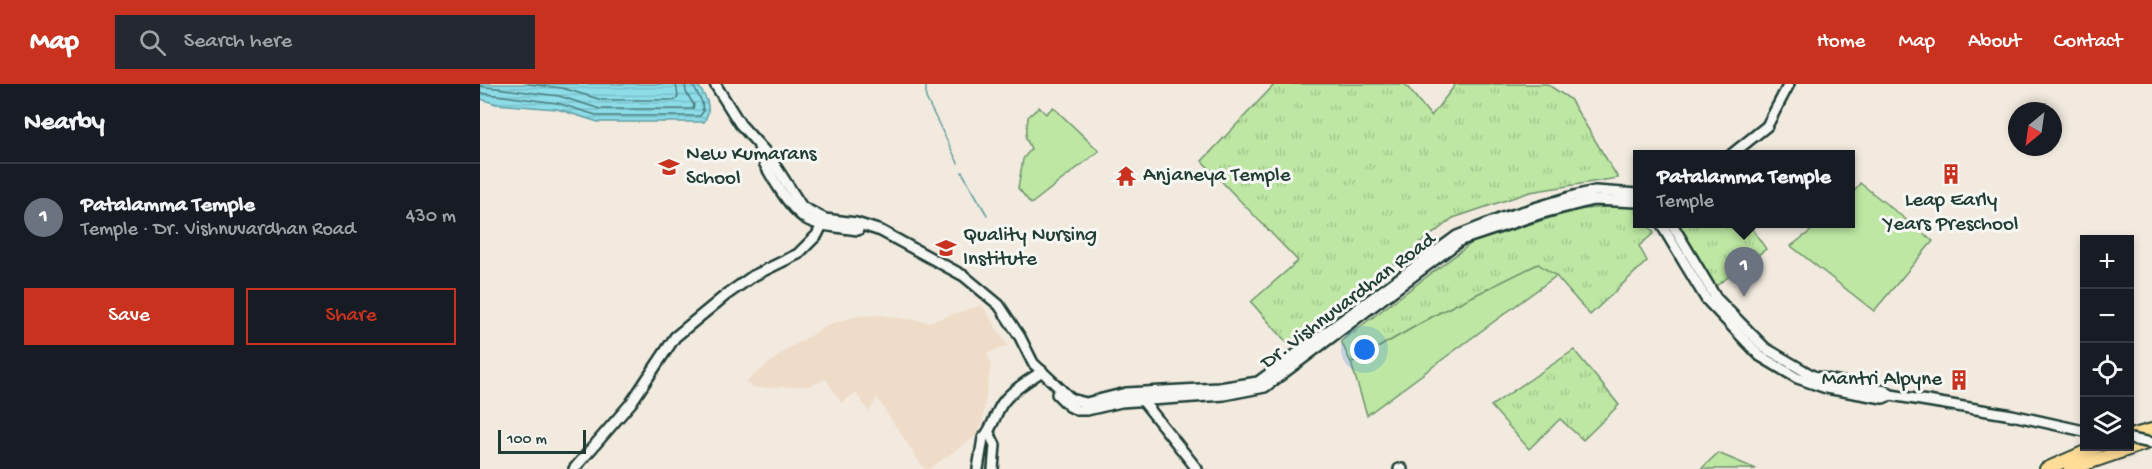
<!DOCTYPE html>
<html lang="en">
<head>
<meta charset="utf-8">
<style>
  body { margin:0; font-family:"Gochi Hand",sans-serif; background:#242831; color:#f1f3f6 }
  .controls { position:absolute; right:18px; bottom:18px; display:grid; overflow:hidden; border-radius:0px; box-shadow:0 3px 9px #0003 }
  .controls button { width:54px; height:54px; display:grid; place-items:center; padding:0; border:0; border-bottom:2px solid #363941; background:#171b24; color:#f1f3f6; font:30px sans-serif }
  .compass { position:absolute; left:1528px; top:18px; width:54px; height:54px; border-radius:50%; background:#171b24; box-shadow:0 3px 9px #0003; rotate:209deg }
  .scale { position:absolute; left:18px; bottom:15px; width:88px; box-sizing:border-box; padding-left:6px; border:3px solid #1f3d34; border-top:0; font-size:16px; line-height:21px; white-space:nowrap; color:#1f3d34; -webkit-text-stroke:4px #f6f6f2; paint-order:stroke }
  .you { position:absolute; left:885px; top:266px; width:21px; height:21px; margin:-15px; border:4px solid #fff; border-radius:50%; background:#1a73e8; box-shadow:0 0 0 9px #1a73e833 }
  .badge { display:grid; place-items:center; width:39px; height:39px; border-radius:50%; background:#c8321e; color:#fff; font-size:20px; font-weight:700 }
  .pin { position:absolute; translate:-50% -50px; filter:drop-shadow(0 2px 3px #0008) }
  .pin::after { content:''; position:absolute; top:32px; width:21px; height:18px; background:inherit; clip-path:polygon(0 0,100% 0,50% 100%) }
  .popup { position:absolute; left:1153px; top:66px; width:222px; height:78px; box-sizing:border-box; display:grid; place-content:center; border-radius:0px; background:#171b24; filter:drop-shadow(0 2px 4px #0005); font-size:20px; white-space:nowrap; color:#9ea1a6 }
  .popup b { font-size:22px; color:#f1f3f6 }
  .popup::after { content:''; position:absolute; left:50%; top:100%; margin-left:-12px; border:12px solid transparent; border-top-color:#171b24 }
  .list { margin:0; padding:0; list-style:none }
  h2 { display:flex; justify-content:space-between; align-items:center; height:78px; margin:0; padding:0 24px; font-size:26px }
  h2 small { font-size:20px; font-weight:400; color:#9ea1a6 }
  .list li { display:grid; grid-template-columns:39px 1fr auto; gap:18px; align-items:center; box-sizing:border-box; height:108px; padding:0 24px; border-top:2px solid #363941 }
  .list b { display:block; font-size:22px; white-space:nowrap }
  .list p { margin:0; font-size:20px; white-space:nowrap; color:#9ea1a6 }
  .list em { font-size:20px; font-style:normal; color:#9ea1a6 }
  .actions { display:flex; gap:12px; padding:18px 24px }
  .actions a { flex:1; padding:14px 0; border:2px solid #c8321e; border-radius:0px; text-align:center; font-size:21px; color:#c8321e }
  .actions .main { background:#c8321e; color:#fff }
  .icon { flex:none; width:33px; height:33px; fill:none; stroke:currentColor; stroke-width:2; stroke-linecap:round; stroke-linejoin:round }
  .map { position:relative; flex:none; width:1672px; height:385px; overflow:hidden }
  header { display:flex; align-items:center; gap:36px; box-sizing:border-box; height:84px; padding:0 30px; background:#c8321e; color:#fff }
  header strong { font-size:28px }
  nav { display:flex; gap:33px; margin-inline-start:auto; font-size:21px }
  .search { width:420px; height:54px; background:#242831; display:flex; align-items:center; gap:15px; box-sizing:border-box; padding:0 21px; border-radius:0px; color:#9ea1a6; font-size:22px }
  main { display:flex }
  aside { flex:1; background:#171b24 }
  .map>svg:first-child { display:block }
  .built { fill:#eedcc8 }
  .grass { fill:url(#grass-tufts); stroke:#6e926c; stroke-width:1.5 }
  .green { fill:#bde7a3; stroke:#6e926c; stroke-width:1.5 }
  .water { fill:url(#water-rules); stroke:#619da1; stroke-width:1.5 }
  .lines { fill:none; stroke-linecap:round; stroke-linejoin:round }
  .shore { stroke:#4b7d7c; stroke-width:1.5 }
  .stream { stroke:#619da1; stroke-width:1.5 }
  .secondary-casing { stroke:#1f3d34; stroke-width:14 }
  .highway-casing { stroke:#1f3d34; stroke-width:16 }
  .secondary { stroke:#f6f6f2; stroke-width:9 }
  .highway { stroke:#ffdd96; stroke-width:12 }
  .secondary-bridge-casing { stroke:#1f3d34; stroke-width:14; stroke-linecap:butt }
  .secondary-bridge { stroke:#f6f6f2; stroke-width:9 }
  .labels { text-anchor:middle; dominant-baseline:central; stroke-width:6; stroke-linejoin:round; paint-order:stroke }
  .poi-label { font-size:21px; fill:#1f3d34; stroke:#f6f6f2; text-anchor:start }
  .street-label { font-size:21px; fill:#1f3d34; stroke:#f6f6f2 }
</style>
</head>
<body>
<header>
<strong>Map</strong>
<div class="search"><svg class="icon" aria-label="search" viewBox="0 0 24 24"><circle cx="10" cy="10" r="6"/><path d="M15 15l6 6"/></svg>Search here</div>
<nav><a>Home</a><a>Map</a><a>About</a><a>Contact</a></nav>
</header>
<main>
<aside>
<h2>Nearby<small></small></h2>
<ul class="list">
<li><span class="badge" style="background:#6b7280">1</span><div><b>Patalamma Temple</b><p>Temple · Dr. Vishnuvardhan Road</p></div><em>430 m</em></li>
</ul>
<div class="actions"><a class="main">Save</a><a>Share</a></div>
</aside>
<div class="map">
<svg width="1672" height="385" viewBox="0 0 1672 385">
  <defs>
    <pattern id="grass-tufts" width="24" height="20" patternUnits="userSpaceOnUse" patternTransform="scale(1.5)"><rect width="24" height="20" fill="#bde7a3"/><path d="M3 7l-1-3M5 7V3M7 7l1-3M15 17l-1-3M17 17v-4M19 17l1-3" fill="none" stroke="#a2c78d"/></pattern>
    <pattern id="water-rules" width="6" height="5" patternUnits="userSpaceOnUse" patternTransform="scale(1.5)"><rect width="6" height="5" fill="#8ddde9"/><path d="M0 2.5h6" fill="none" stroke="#79bfc8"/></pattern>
  </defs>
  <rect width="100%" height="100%" fill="#f2eadf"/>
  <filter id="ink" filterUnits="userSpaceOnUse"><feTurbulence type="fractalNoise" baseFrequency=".0167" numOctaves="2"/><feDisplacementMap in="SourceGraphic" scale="12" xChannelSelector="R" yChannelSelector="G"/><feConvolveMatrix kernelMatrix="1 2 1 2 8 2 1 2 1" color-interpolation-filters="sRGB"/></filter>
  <g filter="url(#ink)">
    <path class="built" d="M502,221L528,262L507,269L511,279L502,340L496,352L449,385H444L397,314L389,328L376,309L361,319L346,295L329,302L276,304L265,298L309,264L350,240L378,232L399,231L449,238Z"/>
    <g class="grass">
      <path d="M795,0H925L951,32L976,0H1067L1090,15L1138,94L1050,108L973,134L810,262L771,218L818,177L722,77Z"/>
      <path d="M1136,122L1157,124L1158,140H1167L1174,149L1159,162L1167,177L1110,231L1076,192L1058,180L959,229L871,279L861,257L993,158L1096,126Z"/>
      <path d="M1198,140H1269L1286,165L1236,202Z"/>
      <path d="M1094,266L1139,321L1103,356L1080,335L1049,365L1011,322Z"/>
    </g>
    <g class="green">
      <path d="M559,23L566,30L573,23L619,67L551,120L538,104L543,75L551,65L546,54L548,33Z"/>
      <path d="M1380,99L1453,157L1394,227L1311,162L1340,140H1370L1371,112Z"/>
      <path d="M1058,180L1076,192L887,331L871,279L959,229Z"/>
      <path d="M1238,369L1276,385H1221Z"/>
    </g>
    <path class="water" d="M0,0H217C226,13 233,23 224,38H118L77,25L16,20L1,15Z"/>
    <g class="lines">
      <g class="shore">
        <path d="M48,0L82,4L122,16H195L198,13L196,0"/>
        <path d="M0,2L79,12L120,25H213L214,21L206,8L205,0"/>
        <path d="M0,9L77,19L119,32H220L223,28L222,18L212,0"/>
      </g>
      <g class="stream">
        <path d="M446,0V14L478,79"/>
        <path d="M482,88L507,131"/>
      </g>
      <g class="secondary-casing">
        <g id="secondary">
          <path d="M235,0L260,40L289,72L322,123L345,135L376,139L401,147L484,192L519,221L540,253L553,279L591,315L606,319L646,309L739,304L778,298L977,152L1022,134L1094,112L1115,107L1158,110"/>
          <path d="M279,63C282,78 289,88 297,101C324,144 331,139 378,146"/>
          <path d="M1252,70L1287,42L1309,0"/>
          <path d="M1181,140L1226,215L1280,272L1317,294L1346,304L1403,314L1411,311"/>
          <path d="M1192,140L1236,214L1285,264L1333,292L1405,307L1411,311L1532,331L1604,347"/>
          <path d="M577,310L589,322L597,326H607L641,318L744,311L785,303L981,156L1059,130L1113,116L1158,118"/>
          <path d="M659,312L717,385"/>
          <path d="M509,349L515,361L513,385"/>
          <path d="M94,385L151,319L195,253L246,211L273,192L318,170L337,151L344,137"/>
          <path d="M498,385L503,354C513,345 515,328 524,317C533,305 550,296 562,287"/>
          <path d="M919,385H922"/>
        </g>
      </g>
      <g class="highway-casing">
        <g id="highway">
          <path d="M1650,352L1672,346"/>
          <path d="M1566,385L1619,362"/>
          <path d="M1590,385L1672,357"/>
        </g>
      </g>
      <use href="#secondary" class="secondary"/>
      <use href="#highway" class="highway"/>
      <g class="secondary-bridge-casing">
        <path id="secondary-bridge" d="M1650,355L1672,359"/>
      </g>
      <use href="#secondary-bridge" class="secondary-bridge"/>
    </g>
  </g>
  <defs>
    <g id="school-bare" transform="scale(1.62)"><path d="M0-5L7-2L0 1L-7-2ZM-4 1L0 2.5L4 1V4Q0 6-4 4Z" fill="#c8321e" stroke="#f6f6f2" stroke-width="2.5" paint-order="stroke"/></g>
    <g id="building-bare" transform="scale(1.62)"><path d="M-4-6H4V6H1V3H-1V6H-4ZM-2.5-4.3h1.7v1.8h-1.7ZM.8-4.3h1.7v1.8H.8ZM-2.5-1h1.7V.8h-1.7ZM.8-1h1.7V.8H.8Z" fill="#c8321e" stroke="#f6f6f2" stroke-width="2.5" paint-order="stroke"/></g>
    <g id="temple-bare" transform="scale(1.62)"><path d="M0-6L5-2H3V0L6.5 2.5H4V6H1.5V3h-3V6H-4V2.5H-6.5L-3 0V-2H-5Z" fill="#c8321e" stroke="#f6f6f2" stroke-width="2.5" paint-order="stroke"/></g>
  </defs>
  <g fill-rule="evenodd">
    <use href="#school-bare" x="189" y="83"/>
    <use href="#building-bare" x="1471" y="90"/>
    <use href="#temple-bare" x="646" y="92"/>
    <use href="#school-bare" x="466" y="164"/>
    <use href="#building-bare" x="1479" y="296"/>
  </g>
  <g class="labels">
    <g class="poi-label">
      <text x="206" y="71">New Kumarans<tspan x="206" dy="24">School</tspan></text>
      <text x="663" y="92">Anjaneya Temple</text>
      <text x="1471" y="117" text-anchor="middle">Leap Early<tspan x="1471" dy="24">Years Preschool</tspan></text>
      <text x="483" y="152">Quality Nursing<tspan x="483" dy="24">Institute</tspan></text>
      <text x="1462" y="296" text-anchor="end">Mantri Alpyne</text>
    </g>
    <g class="street-label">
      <text transform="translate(869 218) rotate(-37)">Dr. Vishnuvardhan Road</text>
    </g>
  </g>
</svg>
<div class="controls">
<button>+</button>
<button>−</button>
<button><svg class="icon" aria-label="locate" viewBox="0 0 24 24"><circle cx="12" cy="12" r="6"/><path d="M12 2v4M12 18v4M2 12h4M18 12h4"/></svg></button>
<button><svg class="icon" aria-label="layers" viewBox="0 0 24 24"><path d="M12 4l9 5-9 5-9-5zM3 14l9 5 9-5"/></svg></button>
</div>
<svg class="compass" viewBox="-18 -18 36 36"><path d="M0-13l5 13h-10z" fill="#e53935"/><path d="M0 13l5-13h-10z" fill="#9ea1a6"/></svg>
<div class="scale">100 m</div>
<div class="you"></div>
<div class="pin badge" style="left:1264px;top:213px;background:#6b7280">1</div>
<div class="popup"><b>Patalamma Temple</b>Temple</div>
</div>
</main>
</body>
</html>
